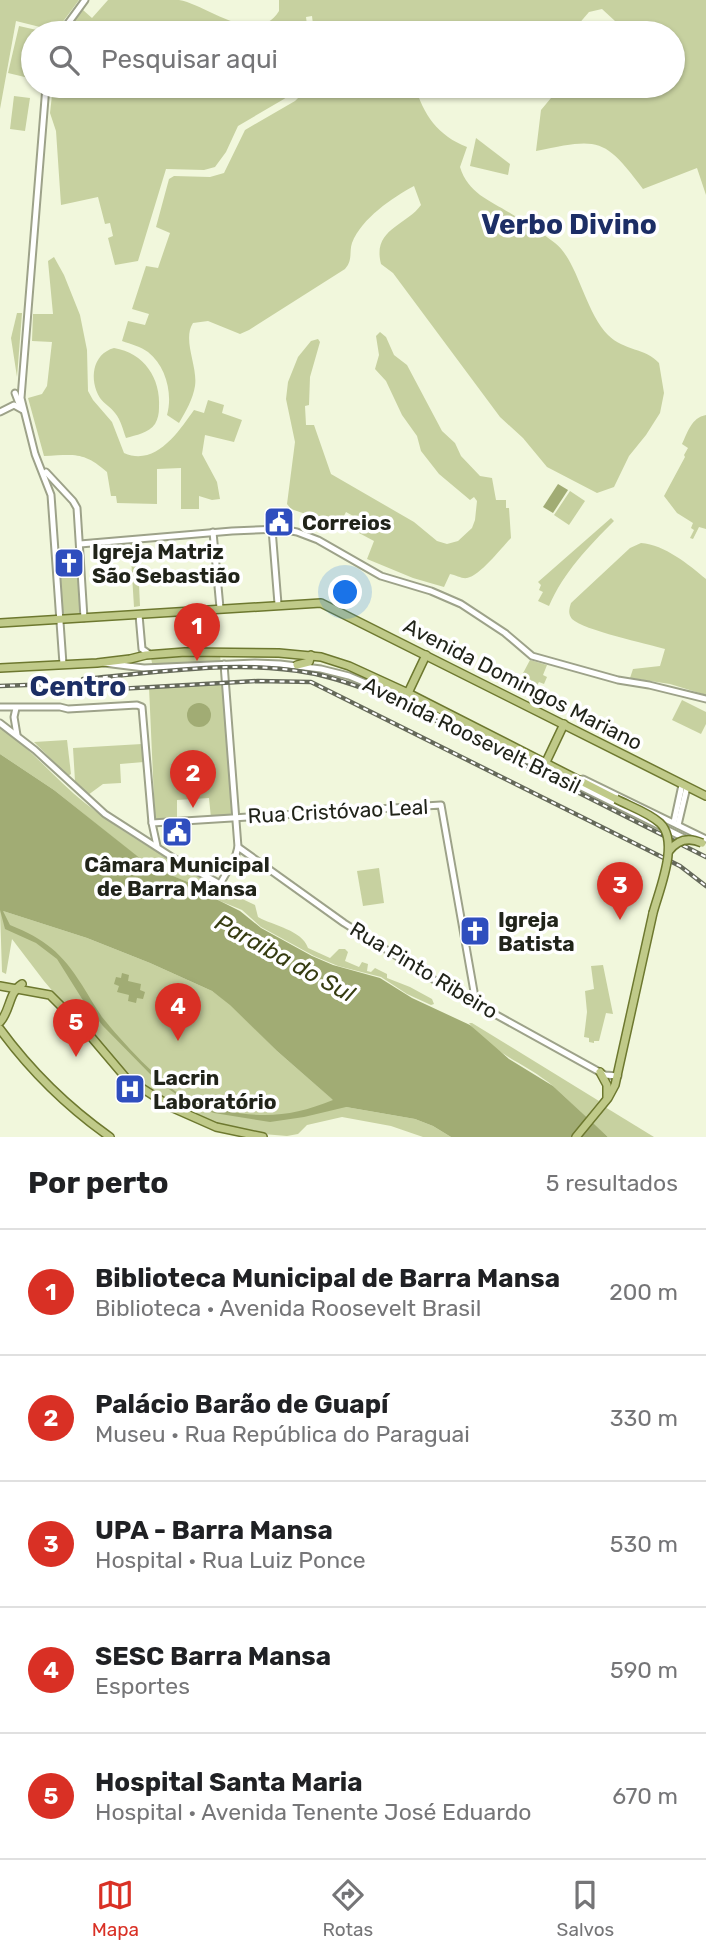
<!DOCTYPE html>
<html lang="pt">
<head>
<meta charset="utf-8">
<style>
  body { margin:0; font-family:Rubik,sans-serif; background:#f6f6f6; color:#202124 }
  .you { position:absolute; left:346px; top:593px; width:24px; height:24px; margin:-18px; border:5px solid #fff; border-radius:50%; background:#1a73e8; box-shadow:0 0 0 10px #1a73e833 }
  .badge { display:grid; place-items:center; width:46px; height:46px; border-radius:50%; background:#d93025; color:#fff; font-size:23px; font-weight:700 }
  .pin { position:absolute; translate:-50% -58px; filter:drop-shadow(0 2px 4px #0008) }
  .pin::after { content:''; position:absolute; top:37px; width:24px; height:21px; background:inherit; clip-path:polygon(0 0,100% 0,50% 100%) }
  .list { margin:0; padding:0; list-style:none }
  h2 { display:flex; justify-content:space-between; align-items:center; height:91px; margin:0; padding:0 28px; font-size:30px }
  h2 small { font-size:23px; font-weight:400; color:#757577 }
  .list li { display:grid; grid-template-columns:46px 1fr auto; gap:21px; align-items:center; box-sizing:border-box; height:126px; padding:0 28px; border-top:2px solid #e0e0e0 }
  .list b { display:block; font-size:26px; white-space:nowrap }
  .list p { margin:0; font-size:23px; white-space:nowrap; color:#757577 }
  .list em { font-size:23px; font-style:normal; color:#757577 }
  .icon { flex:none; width:38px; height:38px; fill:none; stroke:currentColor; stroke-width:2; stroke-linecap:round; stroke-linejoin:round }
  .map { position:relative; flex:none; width:706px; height:1137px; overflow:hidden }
  .search { position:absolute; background:#fff; box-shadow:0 2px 5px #0004; left:21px; right:21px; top:21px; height:77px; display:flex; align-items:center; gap:18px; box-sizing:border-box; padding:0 24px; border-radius:38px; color:#757577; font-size:26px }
  .sheet { height:721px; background:#fff }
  nav { display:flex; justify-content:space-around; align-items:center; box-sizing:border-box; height:98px; border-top:2px solid #e0e0e0; background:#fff; font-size:19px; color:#757577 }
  nav a { display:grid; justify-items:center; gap:4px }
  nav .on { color:#d93025 }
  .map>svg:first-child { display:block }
  .green { fill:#c7d1a0 }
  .water { fill:#a1ac74; fill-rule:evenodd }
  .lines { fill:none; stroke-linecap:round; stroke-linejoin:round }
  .minor-casing { stroke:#9da289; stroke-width:9 }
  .major-casing { stroke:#6d782f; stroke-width:10 }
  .minor { stroke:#fff; stroke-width:5 }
  .major { stroke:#c0ca89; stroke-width:7 }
  .rail-casing { stroke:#65695a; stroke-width:4.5 }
  .rail { stroke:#fff; stroke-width:2; stroke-dasharray:5; stroke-linecap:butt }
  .major-bridge-casing { stroke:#6d782f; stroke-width:10; stroke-linecap:butt }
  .major-bridge { stroke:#c0ca89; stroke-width:7 }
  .labels { text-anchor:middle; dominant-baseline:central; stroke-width:7; stroke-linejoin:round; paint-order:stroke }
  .poi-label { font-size:21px; font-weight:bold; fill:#21241a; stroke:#fff; text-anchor:start }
  .street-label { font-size:21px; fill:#21241a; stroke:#fff }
  .water-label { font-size:23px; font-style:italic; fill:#363c11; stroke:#fff }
  .district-label { font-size:28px; font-weight:bold; fill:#1c2e65; stroke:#fff }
</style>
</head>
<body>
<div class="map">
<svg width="706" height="1137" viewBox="0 0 706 1137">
  <rect width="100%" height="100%" fill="#f1f7dc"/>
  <g class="green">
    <path d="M0,0H79L56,31L16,21L0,109Z"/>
    <path d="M108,0C130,0 157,0 179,0C208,5 256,48 279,11V0H706V195L697,168L643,189C604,137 599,138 536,151L541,110L561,86H673V33H607L615,21L602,9L589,12L571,33H314L312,16L306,17L308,33H65L83,10L92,18Z"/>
    <path d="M19,26L50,33H33V79L8,73Z"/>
    <path d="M53,86H301L284,99L238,126L226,152L215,167L204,170L166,169L138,261L115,265L108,238L113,236L110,223L105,224L98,197L61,205L56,131L50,113Z"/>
    <path d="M310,86H415C423,114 438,136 467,147L460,167C468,193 489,200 510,213C525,222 541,232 555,243C578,261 584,310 608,335C624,351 646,348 659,363L664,393L660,413L646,435L629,456L614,487L597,493L547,467L523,438L500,417L393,273L381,264C372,229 406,226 421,205L414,186C392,198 362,218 352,243C349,252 353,260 345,269L249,330L240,334L208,321L193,323C182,340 198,366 195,386C193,399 186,411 179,423L167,415C173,394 166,366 148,352C141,347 131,344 122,341L128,321L145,325L149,314L132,309L146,266L158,268L170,233L156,227L169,179L174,176L210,177L224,173L245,130L295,101Z"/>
    <path d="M14,96L30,98L25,131L10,129Z"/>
    <path d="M476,138L510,164L508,175L470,166Z"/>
    <path d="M54,257L64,275L80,315L87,350L88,391L93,400L112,422L124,453C156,467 179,431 194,410L204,413L208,400L224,405L222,413L242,420L234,442L205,435L202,454L217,482L220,499L212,500L199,496V509H181V468L157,469V504L117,503L116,496H111L107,472C83,451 74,455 44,456L28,398L42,394L47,386L52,342L32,341L33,314H53L48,261Z"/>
    <path d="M17,313H22L17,377L11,338Z"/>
    <path d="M380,332L386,337L394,355L407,365L442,431L455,443L461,456L480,476L492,478L496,500H506V508H509L511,538C502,547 480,576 467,578C462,579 456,575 450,574L444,587L413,578L367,559L374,541L359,533L364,522L346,512L336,531L328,528L329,522L291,509L287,504L295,442L286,399L288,382L298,357L311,341L318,339L320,342L310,377L309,405L305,406L306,425H314L331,474L414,522L437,541L447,544L458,541L472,528L475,520L477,501L474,497L470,500L439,474L421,451L417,436L402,415L386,381L375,369L379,355L376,336Z"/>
    <path d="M114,348C144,353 161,378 159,408C159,413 158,419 155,424C149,433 136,435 126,438C123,430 121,420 115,413C111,407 104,404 100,398C89,380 92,354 114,348Z"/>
    <path d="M706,415V529L699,527L693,539L690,538L694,530L691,528L693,523L677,513L664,496L685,457L684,455L688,448L682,444C688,432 691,418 706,415Z"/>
    <path d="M570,491L585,501L569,525L554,515Z"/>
    <path d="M611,518L614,521C589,546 563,573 549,606L538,601L543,592L539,590L541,585L538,582Z"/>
    <path d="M137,541L140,606L134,607L130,542Z"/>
    <path d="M641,543C665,545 688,564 706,579V695L670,684L630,678L633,669L660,666L665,649C648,644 583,630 572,619C568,614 569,609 571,603L630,548Z"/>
    <path d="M80,570L83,617L60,618L57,571Z"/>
    <path d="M220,655L221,665L153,668L151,658Z"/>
    <path d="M530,660L547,665L543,675L547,677L544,684L539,682L536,687L521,677Z"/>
    <path d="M225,683L233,816L211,818L209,798L177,800V820L155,821L149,687Z"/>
    <path d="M682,700L706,712V724L701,734L672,720Z"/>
    <path d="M0,728C32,749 56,780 85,803C126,836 173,861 218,888H230L236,896L255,905L258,917C274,926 302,930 308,948L330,958L339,949H345L348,952L345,961L359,967L362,962L368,964L367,971L371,972L375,968L387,974V978L410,987L432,999L434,1004L431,1005L407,994L381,977L338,966L314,956L261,927L242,910L220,901L205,889L150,867L54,790L0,754Z"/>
    <path d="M67,740L71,774L68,776L34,742Z"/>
    <path d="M142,744L144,762L120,764L121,783L103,784L88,795L75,781L73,748Z"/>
    <path d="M379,868L384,903L363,906L357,871Z"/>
    <path d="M0,910L87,938L150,963L212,991L230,1004L277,1051L331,1098L346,1107L415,1119L433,1126L451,1137H423L391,1126L342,1117L307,1125L298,1134L287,1136L228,1131L201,1122L126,1078L44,981L12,939L6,974L2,972Z"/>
    <path d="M603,965L613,1014L606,1013L599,1041H594V1043L589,1042V1038L584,1037L587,1012L585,991L594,989L591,966Z"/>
    <path d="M469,1023H472L599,1101L586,1117C575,1107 564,1096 553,1086C526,1063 490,1053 469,1023Z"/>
    <path d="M605,1107L654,1137H608L592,1123Z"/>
  </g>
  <g class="water">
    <path d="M558,484L568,490L553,513L543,507Z"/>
    <circle cx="199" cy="715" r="12"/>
    <path d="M0,754L54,790L151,867L205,889L216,899L240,911L261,928L312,956L333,965L380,978L412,998L470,1025L509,1059L553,1086L608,1137H451L433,1126L415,1119L346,1107L304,1117L270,1122L214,1113L191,1105L155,1079L103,1026L84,1002L57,959L36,943L5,929L0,910ZM3,911L87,938L150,963L212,991L230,1005L277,1051L333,1100C294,1116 264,1119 223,1110C211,1107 198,1105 187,1099C160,1083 122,1042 102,1017C95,1007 89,996 82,985C62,953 45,939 10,925Z"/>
    <path d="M122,973L129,975L128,981L141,984L140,990L145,992L143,999L137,998L136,1003L128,1001L129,995L117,992L119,986L114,984L116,977L121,978Z"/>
  </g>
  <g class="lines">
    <g class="minor-casing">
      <g id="minor">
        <path d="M61,33L85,0"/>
        <path d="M46,86L21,398L35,454L51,495L63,664"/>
        <path d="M15,393L20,406"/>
        <path d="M0,412L14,405L23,410"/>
        <path d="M46,472L73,501L77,508L84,618"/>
        <path d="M272,529L278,604"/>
        <path d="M213,532L220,608"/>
        <path d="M80,544L232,531L281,529L297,532L318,540L381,576L431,591L461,604L505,633L532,656L618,680L649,685L706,699"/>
        <path d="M139,615L142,649L148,653"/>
        <path d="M104,663L144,668L255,663L280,664L321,669L349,676L404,699L688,840"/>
        <path d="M0,707H60L68,709L137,705L142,707L152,823L157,846"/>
        <path d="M16,708L14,717L17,735"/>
        <path d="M0,723L35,750L105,814L175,859L220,884L235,858L238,847L224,664"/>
        <path d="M583,779L706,839"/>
        <path d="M674,822L682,785"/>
        <path d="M152,823L441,805L476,1003"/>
        <path d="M678,825L687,787"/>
        <path d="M238,847L344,923L444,986L605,1075L618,1076"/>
      </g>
    </g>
    <g class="major-casing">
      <g id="major">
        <path d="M0,623L321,603L706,796"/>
        <path d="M297,665L309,662L311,655"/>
        <path d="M0,668L97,663L130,659L146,655L185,652L279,653L321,657L349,666L408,693L616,799"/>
        <path d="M408,693L426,655"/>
        <path d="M546,762L564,724"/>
        <path d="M0,986L50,995L87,1032L126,1078L173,1108L216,1127L263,1137"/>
        <path d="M0,1022C11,1010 8,993 22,984"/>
        <path d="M0,1029C30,1070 69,1108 110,1137"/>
        <path d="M600,1072L607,1085V1097"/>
        <path d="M576,1137L608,1098L615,1085L653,913"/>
      </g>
    </g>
    <use href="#minor" class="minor"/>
    <use href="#major" class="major"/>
    <g class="rail-casing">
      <g id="rail">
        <path d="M83,679C158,673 236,659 310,673C339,678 366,690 393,699L706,857"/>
        <path d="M0,686L53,684L118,689L258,681L311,682L680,866L706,886"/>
      </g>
    </g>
    <use href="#rail" class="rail"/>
    <g class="major-bridge-casing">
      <g id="major-bridge">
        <path d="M616,799C629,806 648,812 660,823C680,842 659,890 653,913"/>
        <path d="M669,851C678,839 689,837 702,843"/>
      </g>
    </g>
    <use href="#major-bridge" class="major-bridge"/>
  </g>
  <defs>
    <g id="civic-square" transform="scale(1.575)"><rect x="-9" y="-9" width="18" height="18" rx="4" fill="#2f4ebe" stroke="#fff"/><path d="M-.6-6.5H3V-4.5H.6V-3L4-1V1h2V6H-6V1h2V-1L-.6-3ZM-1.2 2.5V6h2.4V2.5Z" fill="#fff"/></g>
    <g id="church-square" transform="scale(1.575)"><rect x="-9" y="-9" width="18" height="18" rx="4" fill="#2f4ebe" stroke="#fff"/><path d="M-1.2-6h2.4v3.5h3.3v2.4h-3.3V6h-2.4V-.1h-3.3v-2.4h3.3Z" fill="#fff"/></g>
    <g id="hospital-square" transform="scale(1.575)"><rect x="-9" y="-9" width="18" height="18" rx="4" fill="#2f4ebe" stroke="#fff"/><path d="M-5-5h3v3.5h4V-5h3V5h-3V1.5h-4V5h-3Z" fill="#fff"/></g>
  </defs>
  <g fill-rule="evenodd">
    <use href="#civic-square" x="279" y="522"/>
    <use href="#church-square" x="69" y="563"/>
    <use href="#civic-square" x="177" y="832"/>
    <use href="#church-square" x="475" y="931"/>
    <use href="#hospital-square" x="130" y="1089"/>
  </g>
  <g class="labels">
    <g class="poi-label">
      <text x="302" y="522">Correios</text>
      <text x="92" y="551">Igreja Matriz<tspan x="92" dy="24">São Sebastião</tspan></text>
      <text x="177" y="864" text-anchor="middle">Câmara Municipal<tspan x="177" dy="24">de Barra Mansa</tspan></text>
      <text x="498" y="919">Igreja<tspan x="498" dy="24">Batista</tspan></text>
      <text x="153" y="1077">Lacrin<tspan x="153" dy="24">Laboratório</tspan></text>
    </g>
    <g class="street-label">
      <text transform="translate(523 684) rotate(27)">Avenida Domingos Mariano</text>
      <text transform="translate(472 735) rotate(26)">Avenida Roosevelt Brasil</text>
      <text transform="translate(338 811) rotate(-3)">Rua Cristóvao Leal</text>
      <text transform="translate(424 970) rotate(31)">Rua Pinto Ribeiro</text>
    </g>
    <g class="water-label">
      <text transform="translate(285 958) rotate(29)">Paraiba do Sul</text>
    </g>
    <g class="district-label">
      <text x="569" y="224">Verbo Divino</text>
      <text x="78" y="686">Centro</text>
    </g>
  </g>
</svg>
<div class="you"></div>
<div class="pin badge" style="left:197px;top:661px">1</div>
<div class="pin badge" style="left:193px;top:808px">2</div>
<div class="pin badge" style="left:620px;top:920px">3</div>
<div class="pin badge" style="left:178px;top:1041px">4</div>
<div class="pin badge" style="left:76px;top:1057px">5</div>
<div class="search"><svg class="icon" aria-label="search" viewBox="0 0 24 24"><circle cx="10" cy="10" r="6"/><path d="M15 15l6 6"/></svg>Pesquisar aqui</div>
</div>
<section class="sheet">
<h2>Por perto<small>5 resultados</small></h2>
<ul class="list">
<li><span class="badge">1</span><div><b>Biblioteca Municipal de Barra Mansa</b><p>Biblioteca · Avenida Roosevelt Brasil</p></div><em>200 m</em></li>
<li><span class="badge">2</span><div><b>Palácio Barão de Guapí</b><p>Museu · Rua República do Paraguai</p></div><em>330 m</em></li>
<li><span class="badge">3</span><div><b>UPA - Barra Mansa</b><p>Hospital · Rua Luiz Ponce</p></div><em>530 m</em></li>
<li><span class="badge">4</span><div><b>SESC Barra Mansa</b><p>Esportes</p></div><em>590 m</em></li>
<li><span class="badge">5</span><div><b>Hospital Santa Maria</b><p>Hospital · Avenida Tenente José Eduardo</p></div><em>670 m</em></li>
</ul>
</section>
<nav>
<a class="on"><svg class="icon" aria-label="map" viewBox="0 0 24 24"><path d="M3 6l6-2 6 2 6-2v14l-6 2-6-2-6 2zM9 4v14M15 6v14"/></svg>Mapa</a>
<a><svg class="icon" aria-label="directions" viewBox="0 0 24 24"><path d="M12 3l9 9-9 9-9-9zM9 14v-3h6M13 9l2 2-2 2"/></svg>Rotas</a>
<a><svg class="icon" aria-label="saved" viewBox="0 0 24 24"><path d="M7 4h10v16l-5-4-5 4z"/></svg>Salvos</a>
</nav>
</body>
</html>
